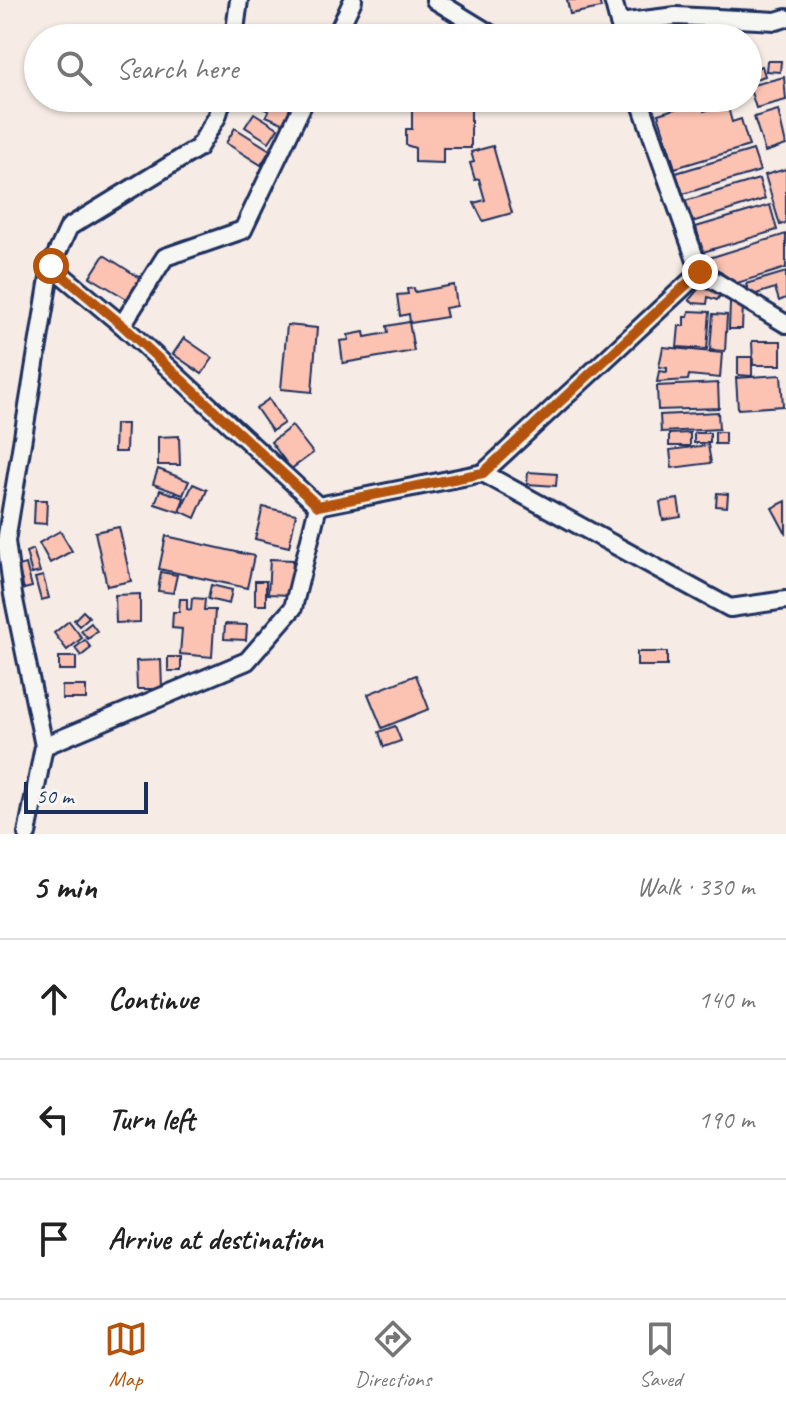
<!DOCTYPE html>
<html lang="en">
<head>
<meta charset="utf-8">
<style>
  body { margin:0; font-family:Caveat,sans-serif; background:#f2f2f2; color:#222 }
  .scale { position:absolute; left:24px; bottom:20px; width:124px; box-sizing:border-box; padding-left:8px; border:4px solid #1b2f5e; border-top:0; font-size:22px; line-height:28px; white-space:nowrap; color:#1b2f5e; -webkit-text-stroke:6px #f6f6f2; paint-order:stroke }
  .stop { position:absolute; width:24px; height:24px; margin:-18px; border:6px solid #b45309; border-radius:50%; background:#fff }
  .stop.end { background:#b45309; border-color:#fff; box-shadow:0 2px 8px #0008 }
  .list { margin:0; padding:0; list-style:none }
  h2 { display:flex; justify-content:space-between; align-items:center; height:104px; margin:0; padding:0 32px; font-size:34px }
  h2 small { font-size:26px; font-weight:400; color:#767676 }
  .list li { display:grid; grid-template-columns:52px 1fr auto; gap:24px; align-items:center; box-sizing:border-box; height:120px; padding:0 32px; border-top:2px solid #e0e0e0 }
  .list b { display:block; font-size:30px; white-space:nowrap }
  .list em { font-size:26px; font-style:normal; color:#767676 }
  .icon { flex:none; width:44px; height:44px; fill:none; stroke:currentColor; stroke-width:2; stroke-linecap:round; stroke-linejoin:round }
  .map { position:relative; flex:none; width:786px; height:834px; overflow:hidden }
  .search { position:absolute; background:#fff; box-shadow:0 2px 6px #0004; left:24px; right:24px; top:24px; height:88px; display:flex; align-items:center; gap:20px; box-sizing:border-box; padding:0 28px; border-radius:44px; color:#767676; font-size:30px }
  .sheet { height:464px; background:#fff }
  nav { display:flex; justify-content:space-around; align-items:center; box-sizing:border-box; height:112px; border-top:2px solid #e0e0e0; background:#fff; font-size:22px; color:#767676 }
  nav a { display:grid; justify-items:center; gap:4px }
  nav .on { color:#b45309 }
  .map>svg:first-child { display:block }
  .building { fill:#fcc3b3; stroke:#1b2f5e; stroke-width:2 }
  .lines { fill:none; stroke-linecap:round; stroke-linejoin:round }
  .minor-casing { stroke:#1b2f5e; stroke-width:22 }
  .minor { stroke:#f6f6f2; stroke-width:16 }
  .route { stroke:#b45309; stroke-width:10 }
</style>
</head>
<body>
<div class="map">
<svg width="786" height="834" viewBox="0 0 786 834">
  <rect width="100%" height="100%" fill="#f7ece5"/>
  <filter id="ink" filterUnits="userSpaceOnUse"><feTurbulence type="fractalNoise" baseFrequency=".0125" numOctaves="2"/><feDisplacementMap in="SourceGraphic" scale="16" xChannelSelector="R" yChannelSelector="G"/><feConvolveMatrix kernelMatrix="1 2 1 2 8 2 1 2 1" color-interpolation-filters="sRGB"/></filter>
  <g filter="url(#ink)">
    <g class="building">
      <path d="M567,0H599L601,8L570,14Z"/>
      <path d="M678,25L680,32L662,37L660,30Z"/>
      <path d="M767,61H781L780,72L766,71Z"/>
      <path d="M762,66L765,76L748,81V70Z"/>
      <path d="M784,77L786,100L756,108L749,86Z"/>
      <path d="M266,98H299L287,125L266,116L269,111L262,108Z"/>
      <path d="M412,98H471V148H443V163L415,162V148L406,145V129H412Z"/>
      <path d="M701,101L704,111L727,104L732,122L741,119L749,146L675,168L658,114Z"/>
      <path d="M778,110L786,145L765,152L754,117Z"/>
      <path d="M254,113L278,128L269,142L245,127Z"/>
      <path d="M235,128L270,150L261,165L226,143Z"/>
      <path d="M493,146L512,213L483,221L474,203L485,200L479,179L475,180L470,163L474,162L471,152Z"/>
      <path d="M753,150L760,171L683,194L676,173Z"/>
      <path d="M786,169V223L780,225L765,175Z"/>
      <path d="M759,179L765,199L692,222L685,201Z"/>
      <path d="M770,205L777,230L703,252L696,227Z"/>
      <path d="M786,234V268L734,284L706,259Z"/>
      <path d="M104,255L140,278L127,299L90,277Z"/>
      <path d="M786,272V298L779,301L775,288L750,296L746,284Z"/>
      <path d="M706,280L722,293L717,300L708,297L707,304L693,303L689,300Z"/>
      <path d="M454,285L457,306L445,308L447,317L410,323L409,314L400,316L397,295L408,294L407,289L414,288L415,292Z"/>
      <path d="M730,303L743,304L742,329H729Z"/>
      <path d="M689,311L710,312L707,349L677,347L679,326H684V317H688Z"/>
      <path d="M713,314L727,315L725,351L710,350Z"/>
      <path d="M409,322L414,351L343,363L340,341L349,340L348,335L364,332L365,337L388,333L387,326Z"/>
      <path d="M287,325L317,328L312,392L281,389Z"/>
      <path d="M184,338L213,358L202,374L173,354Z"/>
      <path d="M752,341H781V365H753Z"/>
      <path d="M663,347L722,353L720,378L689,375L688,380L657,382L659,371L667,372V368L659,367Z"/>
      <path d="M738,357H752V376L738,375Z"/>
      <path d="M781,375L783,406L738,409L736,378Z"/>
      <path d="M718,383L719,408L658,410L657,386Z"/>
      <path d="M269,399L284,423L272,431L256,408Z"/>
      <path d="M718,412L719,429L661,432L660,415Z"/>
      <path d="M115,424H127L126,452H114Z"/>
      <path d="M292,426L313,453L291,469L271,442Z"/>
      <rect x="715" y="432" width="10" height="12"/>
      <path d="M690,433V446H669V434Z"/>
      <rect x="694" y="433" width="16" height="10"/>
      <path d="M179,436L180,465H158V437Z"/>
      <path d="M708,445L711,463L672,468L670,450Z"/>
      <path d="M158,469L189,481L183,495L153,484Z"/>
      <path d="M528,472L557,474L556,486L527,484Z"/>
      <path d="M193,484L207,490L195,518L180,511Z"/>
      <path d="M160,490L184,498L179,512L155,504Z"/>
      <path d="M717,493L728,494L727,507L716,506Z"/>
      <path d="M678,499L681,517L663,520L660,502Z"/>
      <path d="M35,500H47L46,524L34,523Z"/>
      <path d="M786,501V534L772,508Z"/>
      <path d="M263,507L296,514L289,547L255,539Z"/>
      <path d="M119,527L131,581L107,586L95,532Z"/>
      <path d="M60,531L72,551L50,563L39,543Z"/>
      <path d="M166,536L254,556L247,588L159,569Z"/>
      <path d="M33,549L40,572L32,574L26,552Z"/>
      <path d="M270,559L293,560L291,595L268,594Z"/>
      <path d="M26,564L32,587L24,589L18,566Z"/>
      <path d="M161,572L177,575L173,593L158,591Z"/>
      <path d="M43,576L49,598L41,600L35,578Z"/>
      <rect x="255" y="581" width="11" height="24"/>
      <path d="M211,585L232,590L229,604L208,599Z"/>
      <path d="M140,594V622L116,623L115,595Z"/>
      <path d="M192,598L205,599L204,610H215L212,657L180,654L182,629L172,628L173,612H179L180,599H187V609L191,610Z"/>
      <path d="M83,611L89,617L79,626L74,620Z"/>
      <path d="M69,621L82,638L67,650L54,633Z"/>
      <path d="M91,623L97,631L88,639L81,631Z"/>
      <path d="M225,624L247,625L246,640L224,639Z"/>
      <path d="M85,640L91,648L81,656L75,648Z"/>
      <rect x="637" y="652" width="30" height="14"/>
      <rect x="59" y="657" width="17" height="13"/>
      <rect x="168" y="657" width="13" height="14"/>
      <path d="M161,660L162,689H137L136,661Z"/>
      <path d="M416,675L429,709L382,728L368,694Z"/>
      <rect x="62" y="686" width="24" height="13"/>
      <path d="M395,726L401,741L384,747L379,732Z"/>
    </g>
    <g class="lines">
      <g class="minor-casing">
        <g id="minor">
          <path d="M435,0L497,38"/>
          <path d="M613,0L623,38"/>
          <path d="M619,23L676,16L776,21L786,18"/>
          <path d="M234,38L239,0"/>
          <path d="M335,38L353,0"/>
          <path d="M639,98L700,272L786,324"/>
          <path d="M51,266L122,325L318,506L483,473L730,608L786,600"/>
          <path d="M122,325L165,257L243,230L306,98"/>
          <path d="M483,473L700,272"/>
          <path d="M44,746L247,661L293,608L318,506"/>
          <path d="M27,834L44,746L13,595L6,541L51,266L69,227L198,148L217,117L223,98"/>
        </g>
      </g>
      <use href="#minor" class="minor"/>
    </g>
  </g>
  <g class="lines" filter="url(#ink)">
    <path class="route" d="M51,266L122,325L318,506L483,473L700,272"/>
  </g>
</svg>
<div class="scale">50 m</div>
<div class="stop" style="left:51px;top:266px"></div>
<div class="stop end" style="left:700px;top:272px"></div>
<div class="search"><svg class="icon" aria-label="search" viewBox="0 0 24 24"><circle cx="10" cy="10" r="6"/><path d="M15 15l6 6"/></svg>Search here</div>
</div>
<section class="sheet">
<h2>5 min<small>Walk · 330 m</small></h2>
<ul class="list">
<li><svg class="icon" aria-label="ahead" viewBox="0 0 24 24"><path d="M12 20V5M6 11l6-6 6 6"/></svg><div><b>Continue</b></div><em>140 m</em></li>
<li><svg class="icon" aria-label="left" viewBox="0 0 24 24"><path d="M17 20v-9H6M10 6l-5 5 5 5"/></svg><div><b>Turn left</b></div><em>190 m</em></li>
<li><svg class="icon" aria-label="arrive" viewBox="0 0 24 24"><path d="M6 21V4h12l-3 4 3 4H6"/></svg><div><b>Arrive at destination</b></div></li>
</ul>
</section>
<nav>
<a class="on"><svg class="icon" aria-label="map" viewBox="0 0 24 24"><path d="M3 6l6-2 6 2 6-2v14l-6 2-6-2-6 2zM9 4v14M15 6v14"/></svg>Map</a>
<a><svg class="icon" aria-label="directions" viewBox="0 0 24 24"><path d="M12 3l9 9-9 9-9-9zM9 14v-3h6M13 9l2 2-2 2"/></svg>Directions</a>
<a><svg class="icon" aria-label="saved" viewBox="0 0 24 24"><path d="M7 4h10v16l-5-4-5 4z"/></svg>Saved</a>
</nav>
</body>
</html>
